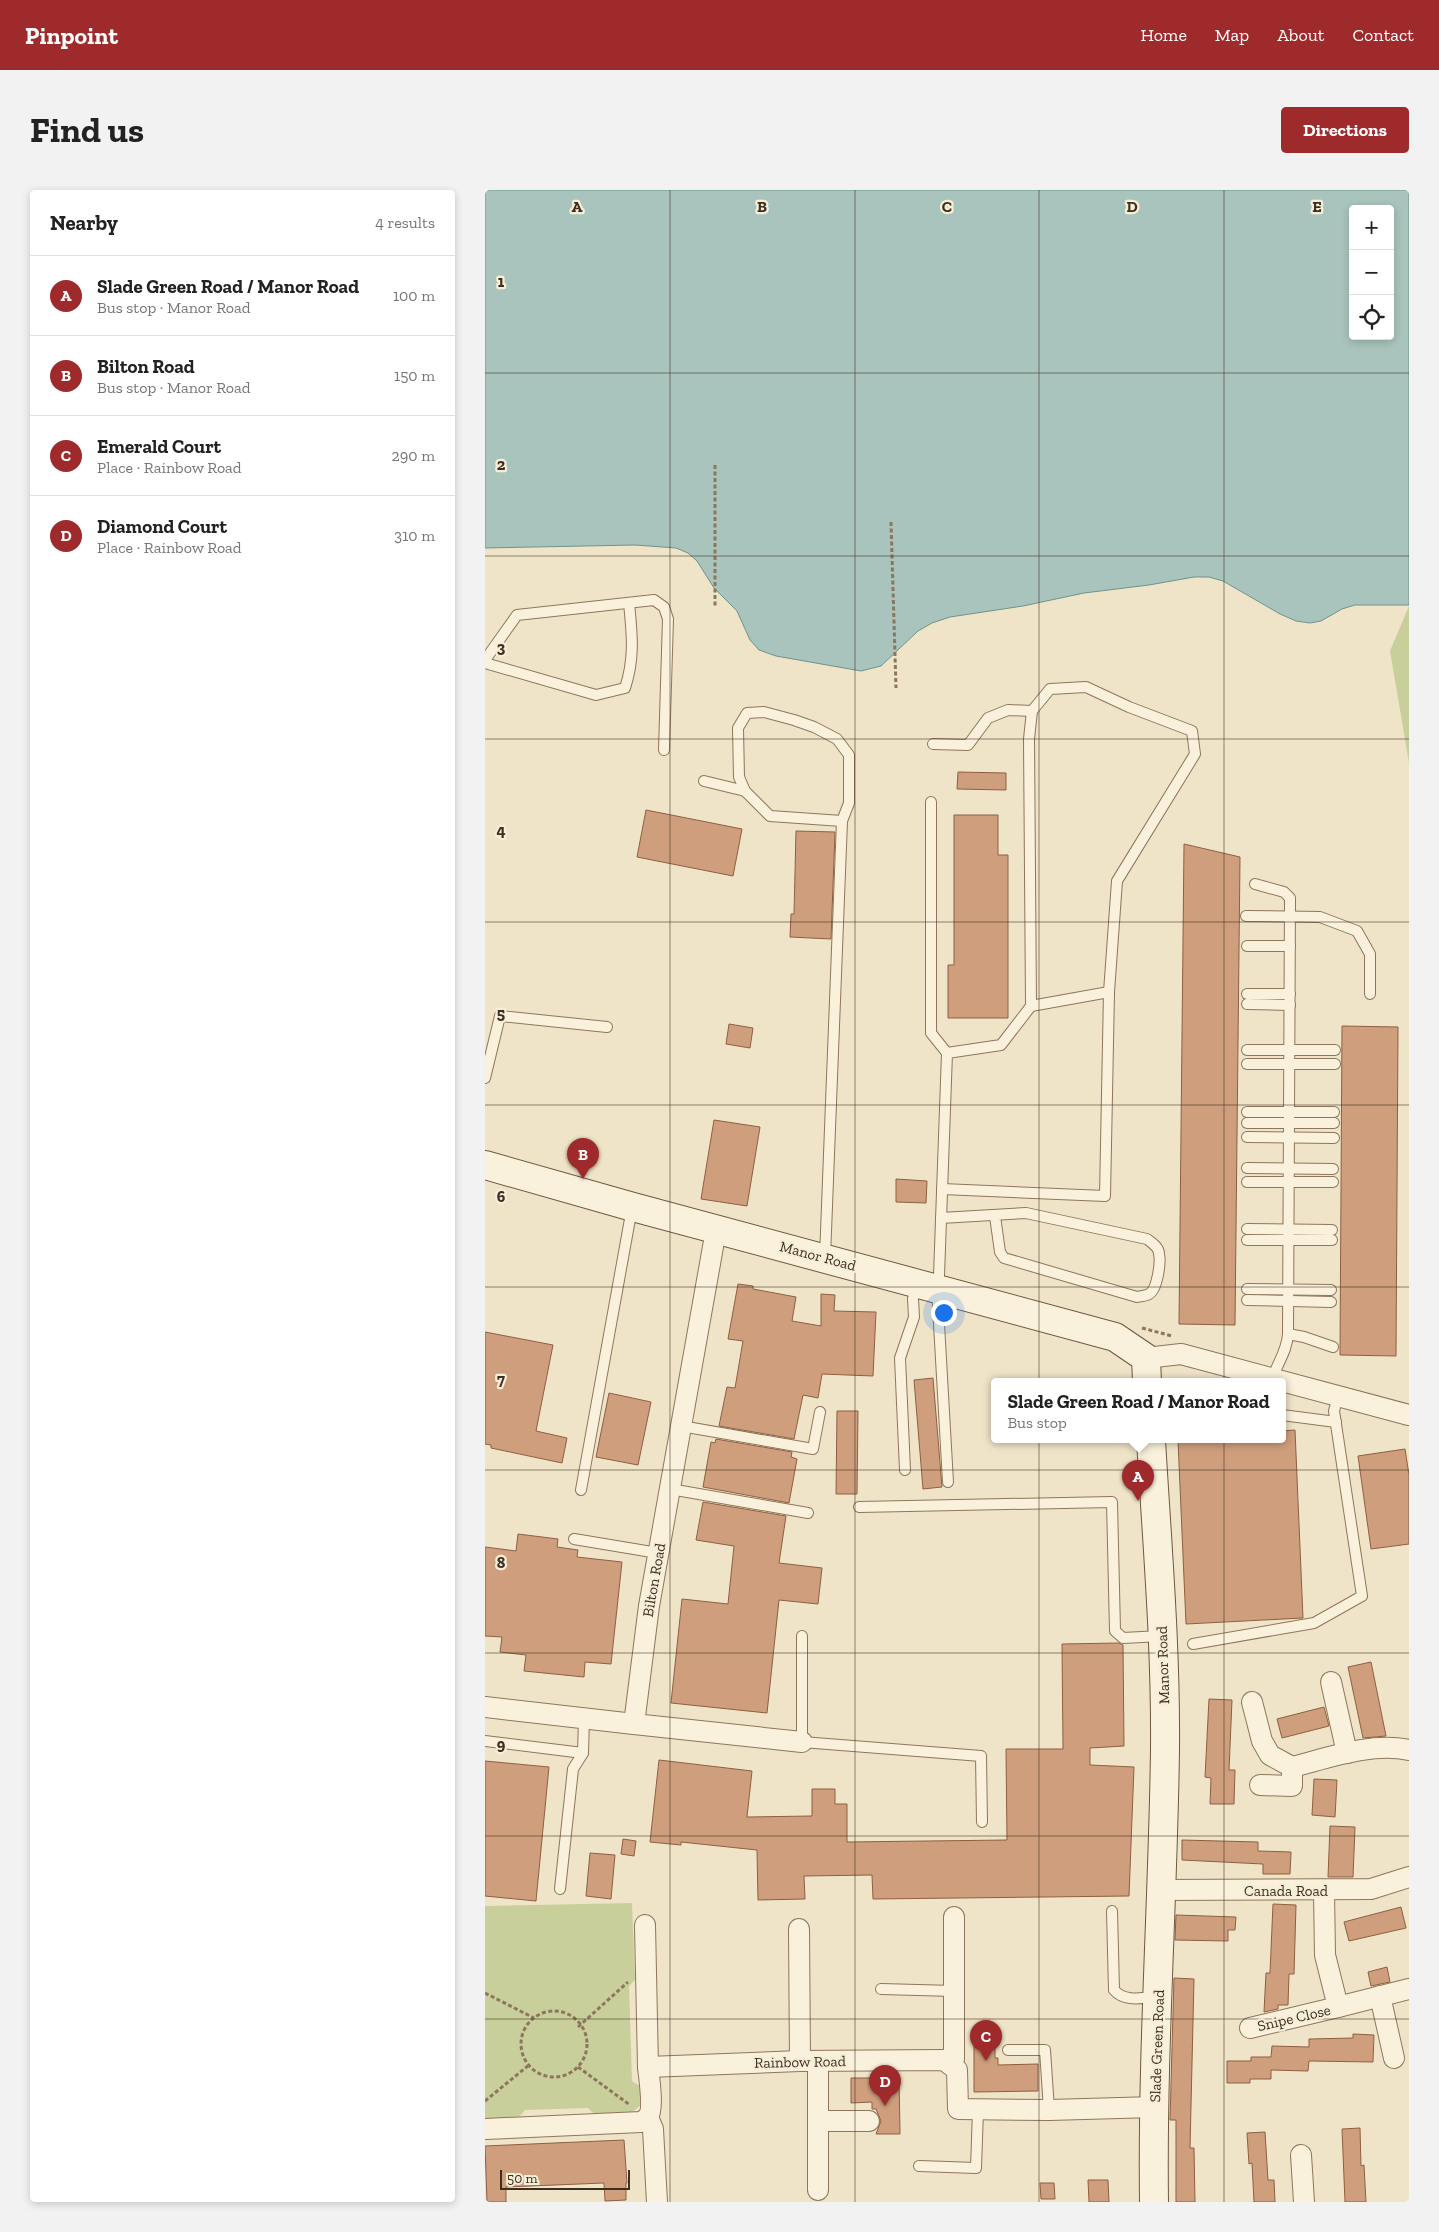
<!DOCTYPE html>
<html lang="en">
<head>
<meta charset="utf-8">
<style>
  body { margin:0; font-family:"Zilla Slab",serif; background:#f2f2f2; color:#222 }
  .controls { position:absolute; right:15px; top:15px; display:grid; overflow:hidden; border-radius:5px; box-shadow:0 2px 8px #0003 }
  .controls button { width:45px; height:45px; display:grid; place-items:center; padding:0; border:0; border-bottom:1px solid #e0e0e0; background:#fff; color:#222; font:25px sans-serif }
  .scale { position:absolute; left:15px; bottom:12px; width:130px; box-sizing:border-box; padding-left:5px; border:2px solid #3d2e20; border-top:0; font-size:14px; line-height:18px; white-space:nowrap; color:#3d2e20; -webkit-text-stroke:4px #f7eed8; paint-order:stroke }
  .you { position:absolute; left:458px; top:1122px; width:18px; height:18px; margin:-12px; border:4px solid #fff; border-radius:50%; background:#1a73e8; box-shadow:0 0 0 8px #1a73e833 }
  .badge { display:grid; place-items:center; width:32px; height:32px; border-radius:50%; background:#9e2a2b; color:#fff; font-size:16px; font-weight:700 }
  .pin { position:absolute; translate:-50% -41px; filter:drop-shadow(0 1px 2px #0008) }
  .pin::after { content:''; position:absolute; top:26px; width:18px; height:15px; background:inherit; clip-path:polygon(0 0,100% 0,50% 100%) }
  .popup { position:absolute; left:506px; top:1188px; width:295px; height:65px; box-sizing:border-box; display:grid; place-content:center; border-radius:5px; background:#fff; filter:drop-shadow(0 1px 4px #0005); font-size:16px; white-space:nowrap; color:#767676 }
  .popup b { font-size:19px; color:#222 }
  .popup::after { content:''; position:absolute; left:50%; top:100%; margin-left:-10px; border:10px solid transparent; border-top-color:#fff }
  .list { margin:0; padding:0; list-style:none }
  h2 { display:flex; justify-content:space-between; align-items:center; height:65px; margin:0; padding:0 20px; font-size:21px }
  h2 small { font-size:16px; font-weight:400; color:#767676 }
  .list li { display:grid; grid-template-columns:32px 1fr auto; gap:15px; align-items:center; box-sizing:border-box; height:80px; padding:0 20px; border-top:1px solid #e0e0e0 }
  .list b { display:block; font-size:19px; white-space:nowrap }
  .list p { margin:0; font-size:16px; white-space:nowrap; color:#767676 }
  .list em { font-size:16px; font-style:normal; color:#767676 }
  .icon { flex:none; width:28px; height:28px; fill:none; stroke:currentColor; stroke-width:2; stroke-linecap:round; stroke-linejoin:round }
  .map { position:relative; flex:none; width:924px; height:2012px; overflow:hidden; border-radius:5px }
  header { display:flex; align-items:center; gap:30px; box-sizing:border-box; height:70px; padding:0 25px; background:#9e2a2b; color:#fff }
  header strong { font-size:24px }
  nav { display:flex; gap:28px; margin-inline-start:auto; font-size:18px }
  .intro { display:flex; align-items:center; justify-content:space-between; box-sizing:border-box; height:120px; padding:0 30px }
  h1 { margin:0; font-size:35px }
  .button { padding:12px 22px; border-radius:5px; background:#9e2a2b; color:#fff; font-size:18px; font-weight:700 }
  main { display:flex; gap:30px; padding:0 30px }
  aside { flex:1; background:#fff; border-radius:5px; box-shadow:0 2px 8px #0003 }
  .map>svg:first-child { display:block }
  .green { fill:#c9cf9b }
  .water { fill:#a9c4bc; stroke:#6f938a; fill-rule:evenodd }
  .building { fill:#cf9f7d; stroke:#8d5f41 }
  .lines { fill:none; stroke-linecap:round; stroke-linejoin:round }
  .lane-casing { stroke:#8d765c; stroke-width:12 }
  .street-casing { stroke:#8d765c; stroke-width:22 }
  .secondary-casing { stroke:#6f573f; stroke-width:30 }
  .path { stroke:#8d765c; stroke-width:3; stroke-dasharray:4 2.5; stroke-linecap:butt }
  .lane { stroke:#faf1dc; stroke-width:10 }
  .street { stroke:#faf1dc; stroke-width:20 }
  .secondary { stroke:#faf1dc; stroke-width:28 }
  .grid { fill:none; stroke:#3d2e20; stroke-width:1; stroke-opacity:0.55 }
  .labels { text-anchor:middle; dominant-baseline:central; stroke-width:4.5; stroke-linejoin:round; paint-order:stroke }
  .street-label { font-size:15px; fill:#3d2e20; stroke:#f7eed8 }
  .grid-label { font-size:16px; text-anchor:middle; font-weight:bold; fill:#3d2e20; stroke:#f7eed8; stroke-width:4.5; stroke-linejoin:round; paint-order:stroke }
</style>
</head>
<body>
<header>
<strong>Pinpoint</strong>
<nav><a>Home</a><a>Map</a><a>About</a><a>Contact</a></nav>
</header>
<div class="intro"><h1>Find us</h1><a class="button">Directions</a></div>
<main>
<aside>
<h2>Nearby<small>4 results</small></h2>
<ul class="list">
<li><span class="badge">A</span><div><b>Slade Green Road / Manor Road</b><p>Bus stop · Manor Road</p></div><em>100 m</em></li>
<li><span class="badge">B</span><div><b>Bilton Road</b><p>Bus stop · Manor Road</p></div><em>150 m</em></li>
<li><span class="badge">C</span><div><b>Emerald Court</b><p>Place · Rainbow Road</p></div><em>290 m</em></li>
<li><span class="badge">D</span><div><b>Diamond Court</b><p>Place · Rainbow Road</p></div><em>310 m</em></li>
</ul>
</aside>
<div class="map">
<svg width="924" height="2012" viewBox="0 0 924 2012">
  <rect width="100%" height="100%" fill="#f0e4c8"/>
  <g class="green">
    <path d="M924,416V573L905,461Z"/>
    <path d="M147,1713L150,1790L144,1796L147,1891L156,1897L155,1916L147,1922L110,1925L103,1918L40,1920L34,1927L0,1929V1716Z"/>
  </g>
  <path class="water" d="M0,0H924V415H870L857,419L836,431L825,433L811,431L795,424L738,391L724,387H709L664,395L599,403L538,416L465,427L447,433L433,441L396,476L376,481L291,466L274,460L265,450L252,421L229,398L212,371L203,363L191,358L150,355L0,358ZM868,19H905V146H868Z"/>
  <g class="building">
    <path d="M473,582L521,583V600L472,599Z"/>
    <path d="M161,620L257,639L248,686L152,667Z"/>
    <path d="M469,625H513V665H523V828H463V775H469Z"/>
    <path d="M311,641L350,642L346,749L305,747L306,724H309Z"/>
    <path d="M699,654L755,667L750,1135L694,1134Z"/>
    <path d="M244,834L268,838L265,858L241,854Z"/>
    <path d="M857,836L913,837L911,1166L855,1165Z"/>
    <path d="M229,930L275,937L262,1016L216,1009Z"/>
    <path d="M411,989L442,991L441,1013L411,1012Z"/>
    <path d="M253,1094L268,1096V1099L311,1107L307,1131L336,1136V1104L350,1105L349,1121L391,1122L388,1186L337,1184L333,1208L318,1205L309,1249L234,1236L242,1197L250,1198L258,1151L243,1149Z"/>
    <path d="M0,1142L68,1155L51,1241L82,1248L77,1273L6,1258V1255L0,1254Z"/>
    <path d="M448,1188L457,1297L438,1299L429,1190Z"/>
    <path d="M124,1203L166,1212L153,1275L111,1267Z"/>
    <path d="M352,1221H373L372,1304H351Z"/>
    <path d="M810,1240L818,1428L701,1434L693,1250H797V1241Z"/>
    <path d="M231,1249L307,1262L306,1267L312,1269L304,1313L218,1297L226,1252L230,1253Z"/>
    <path d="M920,1259L924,1285V1354L886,1359L873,1266Z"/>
    <path d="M218,1312L301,1326L294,1373L337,1378L333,1414L294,1410L282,1523L186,1513L197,1409L243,1414L249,1356L211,1350Z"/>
    <path d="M33,1344L73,1349L72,1357L93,1360L92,1367L137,1372L126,1474L100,1472L99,1487L39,1481L41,1465L15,1462L17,1447L0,1446V1357L31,1361Z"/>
    <path d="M634,1453L638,1455L639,1556L605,1558V1575L649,1577L644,1706L388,1709L387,1685L319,1686L320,1709L273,1710L272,1660L196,1652V1655L165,1652L174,1570L267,1581L262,1627L327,1626V1599H350V1614H362V1652L522,1650L521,1559H578L577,1454Z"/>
    <path d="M886,1472L901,1546L878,1548L863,1477Z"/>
    <path d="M724,1509L747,1510L744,1580H750L749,1614H725L726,1588L720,1587Z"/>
    <path d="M839,1517L844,1536L797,1548L792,1529Z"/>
    <path d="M0,1571L64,1577L51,1711L0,1706Z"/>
    <path d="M829,1589L852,1590L850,1627L827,1625Z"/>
    <path d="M845,1636L870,1637L868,1687H843Z"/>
    <path d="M138,1649L151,1651L149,1666L136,1664Z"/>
    <path d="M697,1650L773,1652V1661L806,1662L805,1684H778V1674L697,1670Z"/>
    <path d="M105,1663L130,1665L126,1709L101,1706Z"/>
    <path d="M788,1714L811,1715L809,1784H804L803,1815H793V1819L779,1822L781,1783H785Z"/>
    <path d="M916,1717L921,1738L864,1751L859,1732Z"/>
    <path d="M691,1725L751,1727L750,1740H743V1751L690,1750Z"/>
    <path d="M902,1777L905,1792L886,1796L883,1782Z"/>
    <path d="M689,1788L709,1789L705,1958H709L710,2012H691V1930H685Z"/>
    <path d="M489,1843H510V1868H513V1875L553,1874V1901L489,1902Z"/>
    <path d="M868,1844L889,1845L888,1872L824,1871L823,1881L786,1880V1889H765V1893H742V1871H766V1867H786L787,1856L824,1857V1849L868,1848Z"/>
    <path d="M391,1885H414L415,1944H391L396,1931L391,1919H387V1912L366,1913V1888H391Z"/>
    <path d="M875,1938L876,1976L879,1975L881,2012H860L857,1939Z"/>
    <path d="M780,1942L783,1990H789L790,2012H769L767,1973L764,1974L762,1943Z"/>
    <path d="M139,1950L142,1993H141V2010L120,2011L119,1993L21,1997V2012H2L0,1956Z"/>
    <path d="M603,1990H623L624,2012H604Z"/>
    <path d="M555,1993H569L570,2009H556Z"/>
  </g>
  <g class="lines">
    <g class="lane-casing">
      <g id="lane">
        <path d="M0,470L32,425L169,410L179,417L183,429L179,560"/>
        <path d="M0,473L111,505L140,498C150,468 147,443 144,413"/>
        <path d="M448,554L483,555L503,528L523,520L547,521"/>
        <path d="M219,591L260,601"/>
        <path d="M446,612V843L462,863"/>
        <path d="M770,694L799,702L805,708L803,1144C802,1161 793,1172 788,1187"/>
        <path d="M761,726L835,727L872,741L885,764V804"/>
        <path d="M762,756H805"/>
        <path d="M762,804H805"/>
        <path d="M762,814L805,815"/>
        <path d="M762,860H850"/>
        <path d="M762,874H850"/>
        <path d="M0,888L15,826L122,837"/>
        <path d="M762,922H849"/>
        <path d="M762,933H849"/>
        <path d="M762,947L849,948"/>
        <path d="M762,978L848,979"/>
        <path d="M762,992H848"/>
        <path d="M457,999L620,1006L624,802"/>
        <path d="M456,1028L541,1023L662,1049C667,1053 674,1057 674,1064C676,1073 672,1100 664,1104C661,1106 656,1106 652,1107L519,1068L515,1062L510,1026"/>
        <path d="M762,1039L847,1040"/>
        <path d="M762,1050H847"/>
        <path d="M340,1067L357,631L285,626L260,601L254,587L253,538L262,523L279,522L309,530L329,537L352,549L364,565V613L357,631"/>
        <path d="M762,1099L846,1100"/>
        <path d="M762,1110L846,1112"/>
        <path d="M803,1144L819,1147L848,1157"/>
        <path d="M797,1225L851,1232"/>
        <path d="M196,1236L328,1259L335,1222"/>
        <path d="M420,1280L415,1168L429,1127L428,1109L431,1094"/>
        <path d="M463,1292L452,1099L454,1086L462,863L516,855L546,816L624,802L632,691L710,564L707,541L644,517L601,497L565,499L547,521L544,549L546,816"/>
        <path d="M185,1299L323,1323"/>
        <path d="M96,1300L147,1018"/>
        <path d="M374,1317L627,1312L630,1441L638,1448L676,1446"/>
        <path d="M89,1349L173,1363"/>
        <path d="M317,1446V1552L496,1566L497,1632"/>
        <path d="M708,1454L829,1433L877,1406L849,1221L853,1206"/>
        <path d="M0,1551L98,1563L99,1528"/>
        <path d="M75,1699L88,1579L98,1563"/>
        <path d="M627,1721L629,1800C639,1812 657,1808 671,1807"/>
        <path d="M396,1799L469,1801"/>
        <path d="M523,1860H560L564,1920"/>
        <path d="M434,1976L491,1978L493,1920"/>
      </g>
    </g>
    <g class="street-casing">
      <g id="street">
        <path d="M231,1040L164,1416L149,1534L317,1552"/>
        <path d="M661,1168L696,1164L924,1225"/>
        <path d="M846,1492L862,1563"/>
        <path d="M767,1512L777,1551L785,1565L807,1577"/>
        <path d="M0,1517L149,1534"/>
        <path d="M775,1595L807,1596V1577C843,1568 886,1552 924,1560"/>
        <path d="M676,1700L886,1699L924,1687"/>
        <path d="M314,1739L315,1871"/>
        <path d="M895,1806L909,1868"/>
        <path d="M853,1817L924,1799"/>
        <path d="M765,1838L853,1817L840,1765L839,1701"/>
        <path d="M466,1875L469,1869V1727"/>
        <path d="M163,1877L315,1871L459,1870L472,1880L473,1919L564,1920L670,1917"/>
        <path d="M163,1927L168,1939L172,2012"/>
        <path d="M333,1931H384"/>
        <path d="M0,1939L156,1932C158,1931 161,1929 163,1927C169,1919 164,1887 163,1877L160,1735"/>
        <path d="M816,1965L819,2012"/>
        <path d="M333,2000V1871"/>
      </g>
    </g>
    <g class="secondary-casing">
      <g id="secondary">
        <path d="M0,975L148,1017L630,1147L661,1168L662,1192"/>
        <path d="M666,1250C672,1353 681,1456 680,1560C678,1711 667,1861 669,2012"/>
      </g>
    </g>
    <g class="path">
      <path d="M230,275V417"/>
      <path d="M406,332L411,498"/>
      <path d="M657,1138L687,1146"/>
      <path d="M0,1803L49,1828"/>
      <circle cx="69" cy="1854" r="33"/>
      <path d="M93,1837L143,1792"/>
      <path d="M93,1877L145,1915"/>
      <path d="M0,1911L44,1875"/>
    </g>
    <use href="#lane" class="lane"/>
    <use href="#street" class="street"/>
    <use href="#secondary" class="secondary"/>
  </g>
  <path class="grid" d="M185,0V2012M370,0V2012M554,0V2012M739,0V2012M0,183H924M0,366H924M0,549H924M0,732H924M0,915H924M0,1097H924M0,1280H924M0,1463H924M0,1646H924M0,1829H924"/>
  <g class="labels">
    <g class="street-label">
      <text transform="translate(333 1066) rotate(15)">Manor Road</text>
      <text transform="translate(169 1390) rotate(-80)">Bilton Road</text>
      <text transform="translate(678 1475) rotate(-92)">Manor Road</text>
      <text x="801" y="1701">Canada Road</text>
      <text transform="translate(809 1828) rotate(-13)">Snipe Close</text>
      <text transform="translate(672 1856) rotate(-88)">Slade Green Road</text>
      <text transform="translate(315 1872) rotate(-1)">Rainbow Road</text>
    </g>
  </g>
  <g class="grid-label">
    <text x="92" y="22">A</text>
    <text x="277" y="22">B</text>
    <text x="462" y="22">C</text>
    <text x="647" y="22">D</text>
    <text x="832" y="22">E</text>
    <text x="16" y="97">1</text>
    <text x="16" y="280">2</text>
    <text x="16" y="463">3</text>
    <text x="16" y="646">4</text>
    <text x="16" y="829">5</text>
    <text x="16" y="1012">6</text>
    <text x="16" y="1195">7</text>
    <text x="16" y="1378">8</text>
    <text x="16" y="1560">9</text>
  </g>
</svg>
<div class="controls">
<button>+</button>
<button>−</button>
<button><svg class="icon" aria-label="locate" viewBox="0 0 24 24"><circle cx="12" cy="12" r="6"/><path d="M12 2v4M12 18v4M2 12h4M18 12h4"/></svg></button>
</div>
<div class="scale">50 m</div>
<div class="you"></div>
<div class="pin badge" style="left:653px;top:1311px">A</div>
<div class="popup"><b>Slade Green Road / Manor Road</b>Bus stop</div>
<div class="pin badge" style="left:98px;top:989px">B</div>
<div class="pin badge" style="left:501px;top:1871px">C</div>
<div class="pin badge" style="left:400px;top:1916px">D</div>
</div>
</main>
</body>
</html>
